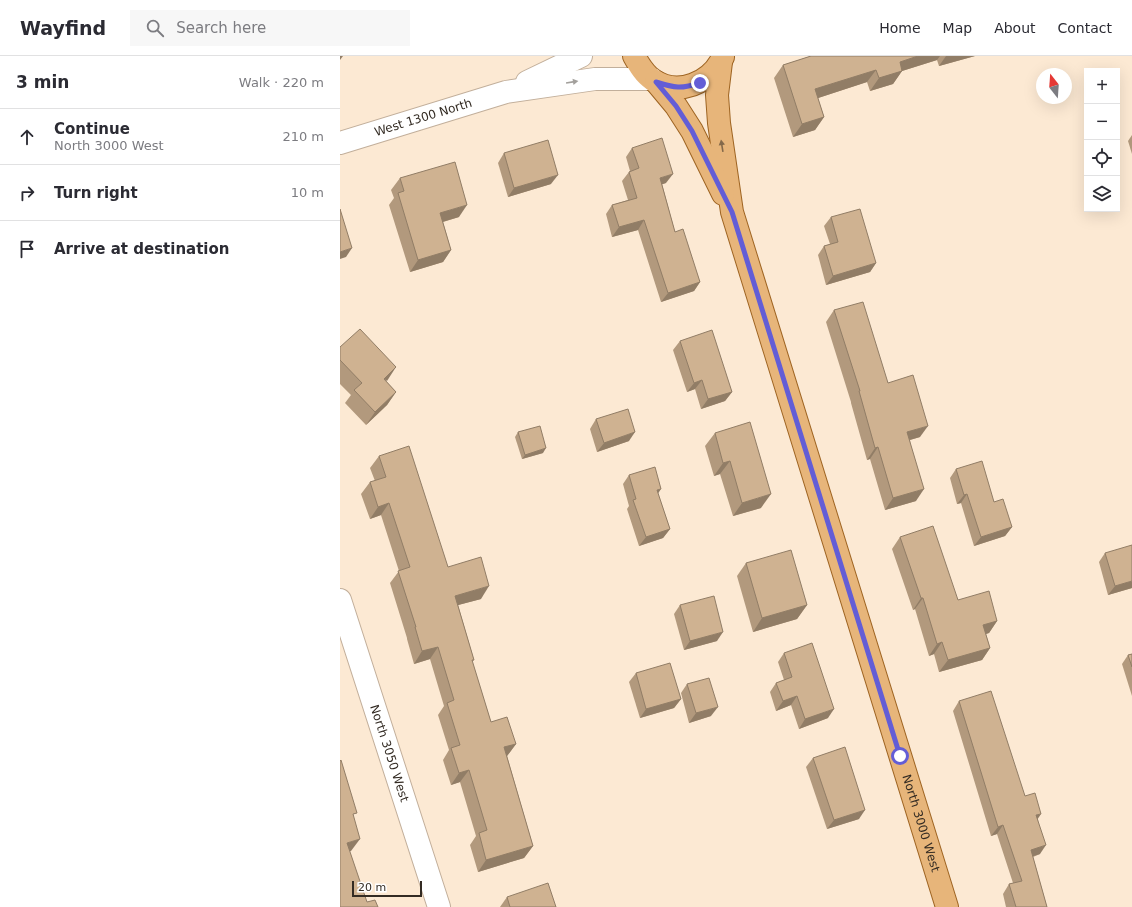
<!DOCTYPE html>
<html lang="en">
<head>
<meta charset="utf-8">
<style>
  body { margin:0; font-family:"DejaVu Sans",sans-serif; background:#f7f7f7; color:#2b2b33 }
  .controls { position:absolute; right:12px; top:12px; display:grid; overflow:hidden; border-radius:0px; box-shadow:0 4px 16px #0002 }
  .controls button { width:36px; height:36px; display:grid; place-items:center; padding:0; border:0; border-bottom:1px solid #e1e1e2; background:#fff; color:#2b2b33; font:20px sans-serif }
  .compass { position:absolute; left:696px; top:12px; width:36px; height:36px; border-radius:50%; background:#fff; box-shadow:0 4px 16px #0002; rotate:343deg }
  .scale { position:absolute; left:12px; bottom:10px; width:70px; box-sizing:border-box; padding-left:4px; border:2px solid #332b23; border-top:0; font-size:11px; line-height:14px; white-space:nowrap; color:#332b23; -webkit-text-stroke:3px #fff; paint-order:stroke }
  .stop { position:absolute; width:12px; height:12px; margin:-9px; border:3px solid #635dd6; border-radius:50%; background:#fff }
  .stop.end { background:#635dd6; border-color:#fff; box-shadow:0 1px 4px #0008 }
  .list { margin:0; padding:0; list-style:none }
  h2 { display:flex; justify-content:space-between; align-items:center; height:52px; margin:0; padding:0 16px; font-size:17px }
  h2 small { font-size:13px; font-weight:400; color:#7c7c81 }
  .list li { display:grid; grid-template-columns:26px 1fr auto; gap:12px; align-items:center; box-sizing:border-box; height:56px; padding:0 16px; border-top:1px solid #e1e1e2 }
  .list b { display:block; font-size:15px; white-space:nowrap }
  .list p { margin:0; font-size:13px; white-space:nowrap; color:#7c7c81 }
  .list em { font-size:13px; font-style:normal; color:#7c7c81 }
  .icon { flex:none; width:22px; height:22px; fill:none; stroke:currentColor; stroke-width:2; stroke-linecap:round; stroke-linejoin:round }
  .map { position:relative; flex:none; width:792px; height:851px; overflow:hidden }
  header { display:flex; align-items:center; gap:24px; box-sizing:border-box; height:56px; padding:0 20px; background:#fff; border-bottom:1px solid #e1e1e2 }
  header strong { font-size:19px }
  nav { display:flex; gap:22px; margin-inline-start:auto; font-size:14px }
  .search { width:280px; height:36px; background:#f7f7f7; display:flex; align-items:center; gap:10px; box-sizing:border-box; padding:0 14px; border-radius:0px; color:#7c7c81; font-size:15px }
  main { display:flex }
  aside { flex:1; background:#fff }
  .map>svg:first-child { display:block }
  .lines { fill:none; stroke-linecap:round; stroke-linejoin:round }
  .minor-casing { stroke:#c2af9b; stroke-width:24 }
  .major-casing { stroke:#9e6422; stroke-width:24 }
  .minor { stroke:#fff; stroke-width:22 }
  .major { stroke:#e7b57a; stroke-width:22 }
  .wall { fill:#b2997d }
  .shaded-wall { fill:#917d66 }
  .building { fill:#cfb291; stroke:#917d66 }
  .oneway { fill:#a3a09c }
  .oneway2 { fill:#84694a }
  .route { stroke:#635dd6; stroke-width:5 }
  .labels { text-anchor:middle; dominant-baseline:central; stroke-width:3; stroke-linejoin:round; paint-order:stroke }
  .street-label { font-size:12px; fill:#332b23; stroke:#fff }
</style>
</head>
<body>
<header>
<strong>Wayfind</strong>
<div class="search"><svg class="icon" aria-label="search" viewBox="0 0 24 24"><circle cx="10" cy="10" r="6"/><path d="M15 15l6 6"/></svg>Search here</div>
<nav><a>Home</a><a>Map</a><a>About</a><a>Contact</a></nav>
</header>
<main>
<aside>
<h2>3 min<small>Walk · 220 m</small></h2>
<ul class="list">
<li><svg class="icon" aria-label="ahead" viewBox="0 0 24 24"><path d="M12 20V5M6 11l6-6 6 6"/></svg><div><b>Continue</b><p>North 3000 West</p></div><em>210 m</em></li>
<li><svg class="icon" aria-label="right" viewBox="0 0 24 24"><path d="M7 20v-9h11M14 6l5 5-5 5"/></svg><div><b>Turn right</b></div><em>10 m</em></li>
<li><svg class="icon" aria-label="arrive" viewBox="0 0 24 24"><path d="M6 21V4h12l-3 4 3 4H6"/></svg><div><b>Arrive at destination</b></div></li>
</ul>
</aside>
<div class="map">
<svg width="792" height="851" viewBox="0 0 792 851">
  <rect width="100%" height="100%" fill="#fce9d3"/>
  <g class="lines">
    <g class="minor-casing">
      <g id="minor">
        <path d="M187,26L241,0"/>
        <path id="s1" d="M0,87L166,36L255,23H312"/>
        <path id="s2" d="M0,544L99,851"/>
      </g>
    </g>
    <g class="major-casing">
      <g id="major">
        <path d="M294,0C299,9 304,18 313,24C338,41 371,27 383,1"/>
        <path id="s3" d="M381,6L377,39L379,67L392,156L607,851"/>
        <path d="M316,26L336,50L352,75L383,138"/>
      </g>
    </g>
    <use href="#minor" class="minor"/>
    <use href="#major" class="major"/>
  </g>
  <g class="wall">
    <path d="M471,0H635L599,10L597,4L562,15L553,28L530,35L527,26L478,42L484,61L475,74L453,81L434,22L443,9Z"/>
    <path d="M792,79V98L788,85Z"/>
    <path d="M292,92L326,127L322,128L335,176L360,226L354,235L321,246L298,174L272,181L266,158L272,149L288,144L282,125L289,116L290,115L286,101Z"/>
    <path d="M164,97L211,128L168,141L158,107Z"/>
    <path d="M60,122L119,161L103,166L111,194L103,206L70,216L49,149L54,142L51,134Z"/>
    <path d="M491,161L536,207L530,216L486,229L478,199L484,190L490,188L484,170Z"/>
    <path d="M494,254L548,327L580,381L570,384L576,445L545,454L530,403L527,404L511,347V346L486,266Z"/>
    <path d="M340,285L392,336L385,345L361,353L355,333L347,336L333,294Z"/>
    <path d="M0,291L46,325L56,336L47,349L26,369L5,347L11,339L0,328Z"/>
    <path d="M256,363L289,385L257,396L250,373Z"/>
    <path d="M178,376L203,397L182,403L175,381Z"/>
    <path d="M375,377L421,452L393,460L380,418L374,420L365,390Z"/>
    <path d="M39,400L108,511L141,543L118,549L134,604L132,606L151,666L176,688L167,700L193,790L184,802L138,816L130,789L136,780L120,726L111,729L103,704L109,694L98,659L104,650L90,603L74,608L67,583V582L50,527L59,515L41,459L30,463L21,438L30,426L35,425L30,412Z"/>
    <path d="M616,413L654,446L672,471L665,480L634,490L621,447L617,448L610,422Z"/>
    <path d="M289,419L318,438L330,473L323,482L299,490L287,453L289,450L283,428Z"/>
    <path d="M560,481L618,544L657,565L649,577L646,578L650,592L642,604L599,616L594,598L589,600L575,553L573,554L552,493Z"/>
    <path d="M765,497L792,532L768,539L759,506Z"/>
    <path d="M406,507L467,549L457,563L413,576L397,520Z"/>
    <path d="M340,549L377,585L344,594L334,558Z"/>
    <path d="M444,597L488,662L459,673L451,649L436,655L430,636L436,627L444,624L438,606Z"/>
    <path d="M792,598V640L782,608L788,599Z"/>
    <path d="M296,617L341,643L334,652L300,662L289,626Z"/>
    <path d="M347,628L371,660L349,667L341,637Z"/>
    <path d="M619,645L685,740L698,763L700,798L693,801L707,851H666L663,838L669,828L673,827L657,778L651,780L613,655Z"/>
    <path d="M473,702L519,763L487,773L466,711Z"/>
    <path d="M167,841L216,851H160Z"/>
  </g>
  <g class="shaded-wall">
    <path d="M0,0H3L0,4Z"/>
    <path d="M578,0H600L597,4L562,15L553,28L530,35L539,22L560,6Z"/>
    <path d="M606,0H635L599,10Z"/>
    <path d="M536,14L527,26L466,46L475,33Z"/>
    <path d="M484,61L475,74L453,81L462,68Z"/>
    <path d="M333,118L326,127L314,131L320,122Z"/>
    <path d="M218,119L211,128L168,141L174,132Z"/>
    <path d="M127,149L119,161L92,169L100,157Z"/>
    <path d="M304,164L298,174L272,181L279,171Z"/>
    <path d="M12,192L6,201L0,203V196Z"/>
    <path d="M111,194L103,206L70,216L78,204Z"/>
    <path d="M536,207L530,216L486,229L493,220Z"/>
    <path d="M360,226L354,235L321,246L328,237Z"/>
    <path d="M56,311L47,325L44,323Z"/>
    <path d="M362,324L355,333L347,336L354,327Z"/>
    <path d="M56,336L47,349L26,369L35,356Z"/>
    <path d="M392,336L385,345L361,353L368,343Z"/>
    <path d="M588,370L580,381L559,387L567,376Z"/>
    <path d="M295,376L289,385L257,396L264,387Z"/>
    <path d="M538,391L530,403L527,404L535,392Z"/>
    <path d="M206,392L203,397L182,403L185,399Z"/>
    <path d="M390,405L380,418L374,420L383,407Z"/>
    <path d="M321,433L315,442L317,434Z"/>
    <path d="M584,433L576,445L545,454L553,442Z"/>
    <path d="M431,438L421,452L393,460L402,447Z"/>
    <path d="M627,438L621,447L617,448L624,439Z"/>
    <path d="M49,447L41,459L30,463L38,451Z"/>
    <path d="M672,471L665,480L634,490L641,481Z"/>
    <path d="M330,473L323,482L299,490L306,481Z"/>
    <path d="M792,525V532L768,539L775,530Z"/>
    <path d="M149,530L141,543L107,552L115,540Z"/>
    <path d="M581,542H583L575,553L573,554Z"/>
    <path d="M467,549L457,563L413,576L422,562Z"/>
    <path d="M657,565L649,577L635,581L643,569Z"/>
    <path d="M383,576L377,585L344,594L350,585Z"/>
    <path d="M602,586L594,598L589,600L597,588Z"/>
    <path d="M98,591L90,603L74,608L82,595Z"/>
    <path d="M650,592L642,604L599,616L608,604Z"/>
    <path d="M457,640L451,649L436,655L443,645Z"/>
    <path d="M341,643L334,652L300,662L306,653Z"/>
    <path d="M378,651L371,660L349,667L356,657Z"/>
    <path d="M494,653L488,662L459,673L465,663Z"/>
    <path d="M176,688L167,700L156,704L164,691Z"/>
    <path d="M129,714L120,726L111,729L119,717Z"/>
    <path d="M525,754L519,763L487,773L494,764Z"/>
    <path d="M701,758L695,767L696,759Z"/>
    <path d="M663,769L657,778L651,780L658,771Z"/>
    <path d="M20,783L11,795L0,798L7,787Z"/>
    <path d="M706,789L700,798L684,803L691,794Z"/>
    <path d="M193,790L184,802L138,816L146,804Z"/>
  </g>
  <g class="building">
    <path d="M471,0H578L560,6L562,15L539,22L536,14L475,33L484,61L462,68L443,9Z"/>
    <path d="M322,82L333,118L320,122L335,176L343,173L360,226L328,237L304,164L279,171L272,149L297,142L289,116L299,112L292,92Z"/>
    <path d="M208,84L218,119L174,132L164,97Z"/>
    <path d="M115,106L127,149L100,157L111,194L78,204L58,137L64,135L60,122Z"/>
    <path d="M0,153L12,192L0,196Z"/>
    <path d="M520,153L536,207L493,220L484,190L498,186L491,161Z"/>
    <path d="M523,246L548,327L573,319L588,370L567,376L584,433L553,442L538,391L535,392L519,335H520L494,254Z"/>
    <path d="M20,273L56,311L44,323L56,336L35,356L14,334L22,327L0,304V291Z"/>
    <path d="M372,274L392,336L368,343L362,324L354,327L340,285Z"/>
    <path d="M288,353L295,376L264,387L256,363Z"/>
    <path d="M410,366L431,438L402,447L390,405L383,407L375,377Z"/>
    <path d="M200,370L206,392L185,399L178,376Z"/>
    <path d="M69,390L108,511L141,501L149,530L115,540L134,604H132L151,666L167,661L176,688L164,691L193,790L146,804L139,777L147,774L129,714L119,717L111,692L120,689L107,647L114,644L98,591L82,595L75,571H76L58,515L70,511L49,447L38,451L30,426L46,421L39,400Z"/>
    <path d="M642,405L654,446L663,443L672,471L641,481L627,438L624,439L616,413Z"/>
    <path d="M315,411L321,433L317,434L330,473L306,481L293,444L296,443L289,419Z"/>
    <path d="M593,470L618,544L649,535L657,565L643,569L650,592L608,604L602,586L597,588L583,542H581L560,481Z"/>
    <path d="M792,489V525L775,530L765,497Z"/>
    <path d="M451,494L467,549L422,562L406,507Z"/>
    <path d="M374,540L383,576L350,585L340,549Z"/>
    <path d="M472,587L494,653L465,663L457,640L443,645L436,627L452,621L444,597Z"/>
    <path d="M792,598V611L788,599Z"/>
    <path d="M330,607L341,643L306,653L296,617Z"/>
    <path d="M369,622L378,651L356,657L347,628Z"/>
    <path d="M651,635L685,740L695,737L701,758L696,759L706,789L691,794L707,851H676L669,828L682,825L663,769L658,771L619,645Z"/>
    <path d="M505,691L525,754L494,764L473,702Z"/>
    <path d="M1,704L17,757L13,758L20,783L7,787L27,846L35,844L38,851H0V705Z"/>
    <path d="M208,827L216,851H170L167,841Z"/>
  </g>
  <defs><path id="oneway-solid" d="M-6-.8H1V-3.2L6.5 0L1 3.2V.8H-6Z"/></defs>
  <use class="oneway" href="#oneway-solid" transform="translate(232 26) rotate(-9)"/>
  <use class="oneway2" href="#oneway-solid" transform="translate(382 90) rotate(-99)"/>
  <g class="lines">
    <path class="route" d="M360,27C341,33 335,32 316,26L336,50L352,75L392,156L560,700"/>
  </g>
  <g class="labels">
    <g class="street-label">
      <text stroke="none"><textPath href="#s1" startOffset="87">West 1300 North</textPath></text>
      <text stroke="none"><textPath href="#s2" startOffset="161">North 3050 West</textPath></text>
      <text stroke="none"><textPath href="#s3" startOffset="791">North 3000 West</textPath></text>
    </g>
  </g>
</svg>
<div class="controls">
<button>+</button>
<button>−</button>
<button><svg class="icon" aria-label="locate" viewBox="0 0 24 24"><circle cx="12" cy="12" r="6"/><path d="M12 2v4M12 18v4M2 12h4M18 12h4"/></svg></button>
<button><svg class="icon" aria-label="layers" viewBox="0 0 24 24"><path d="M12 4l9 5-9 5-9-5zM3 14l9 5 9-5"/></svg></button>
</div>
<svg class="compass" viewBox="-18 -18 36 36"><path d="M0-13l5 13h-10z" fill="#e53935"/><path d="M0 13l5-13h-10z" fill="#7c7c81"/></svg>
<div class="scale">20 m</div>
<div class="stop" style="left:560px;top:700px"></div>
<div class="stop end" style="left:360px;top:27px"></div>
</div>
</main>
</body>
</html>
